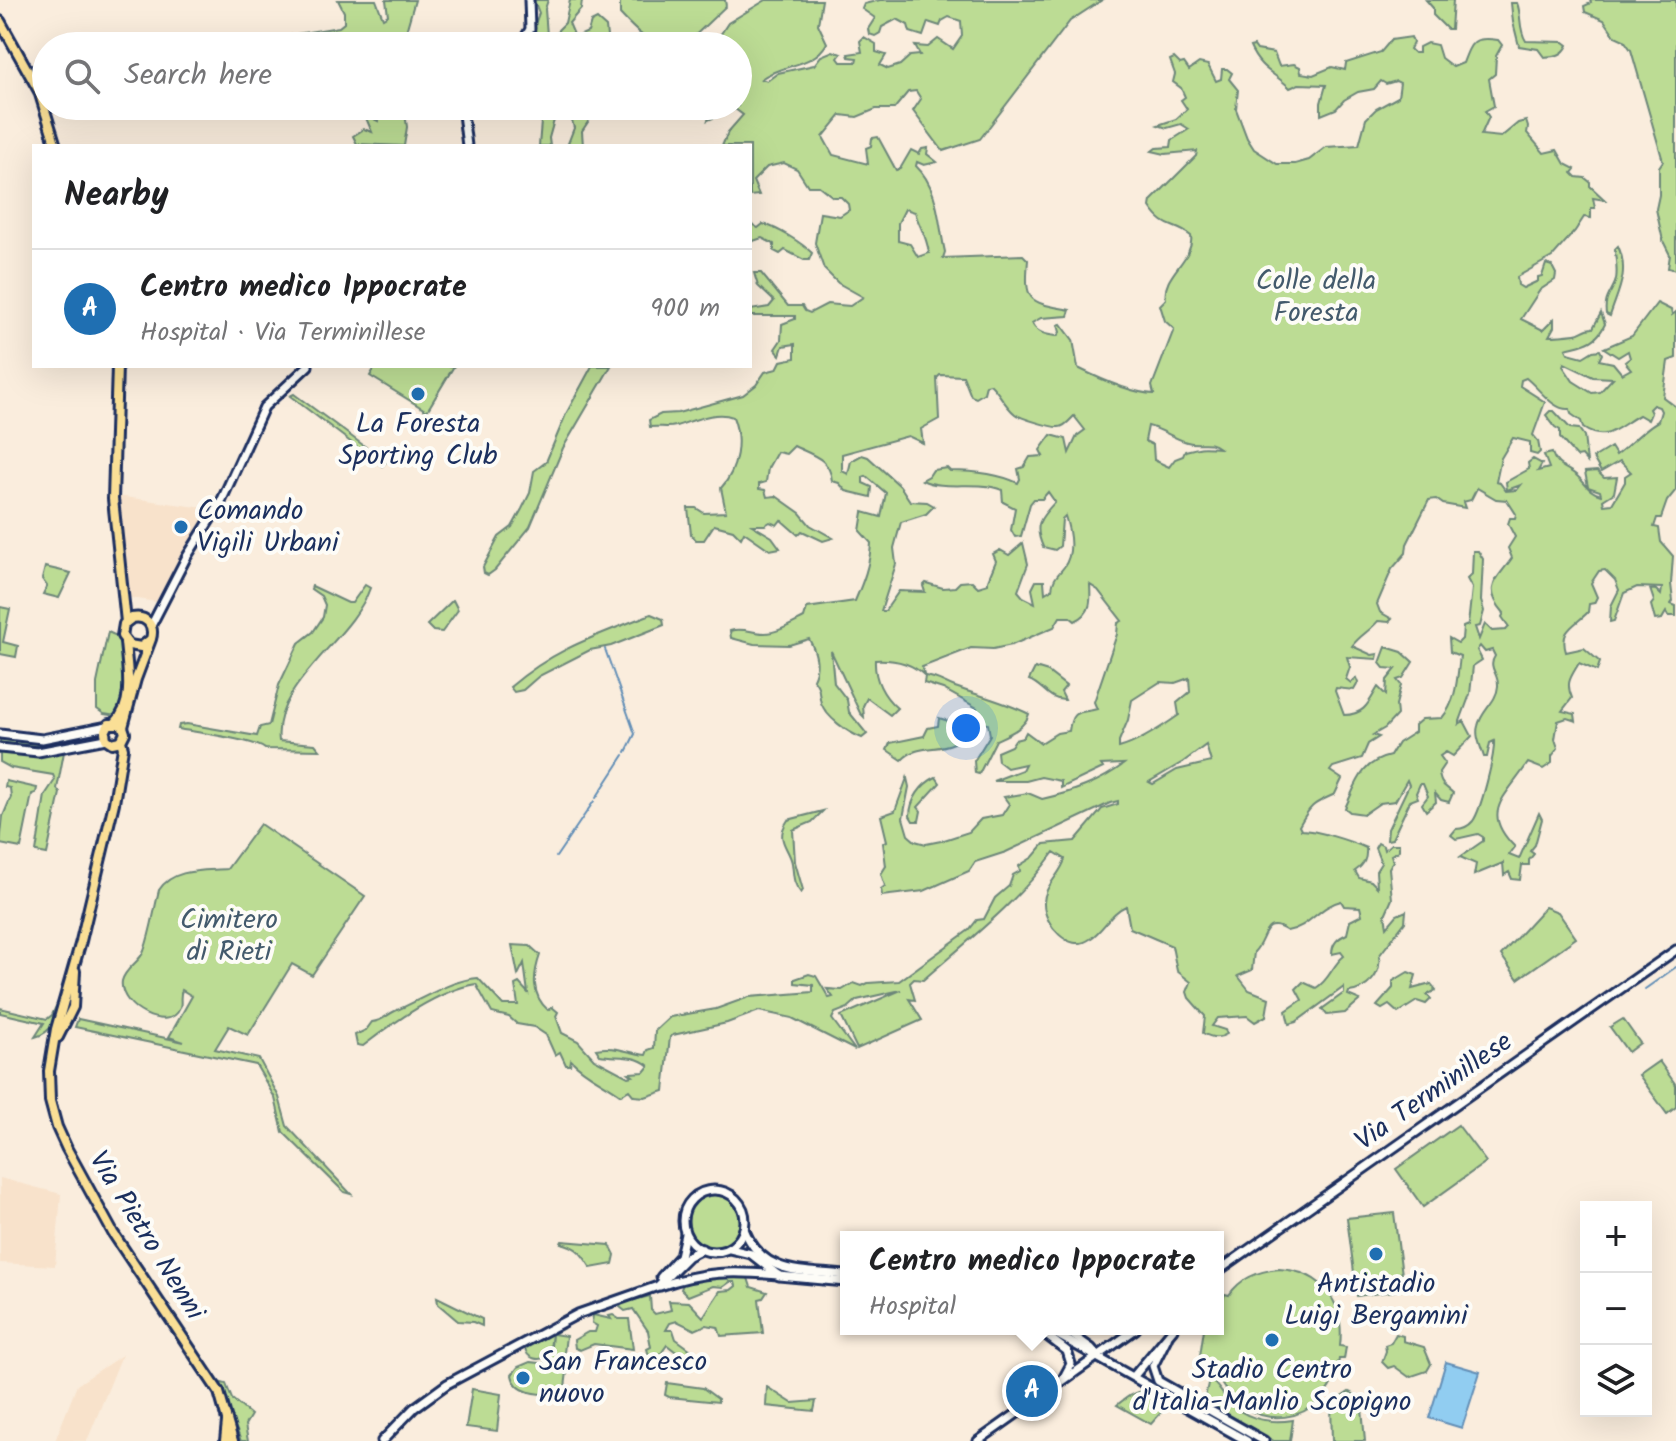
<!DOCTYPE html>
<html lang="en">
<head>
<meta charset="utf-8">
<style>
  body { margin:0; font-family:Kalam,sans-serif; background:#f6f6f6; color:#202124 }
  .controls { position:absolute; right:24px; bottom:24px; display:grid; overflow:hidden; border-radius:0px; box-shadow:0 8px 32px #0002 }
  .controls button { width:72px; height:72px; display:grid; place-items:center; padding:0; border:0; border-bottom:2px solid #e0e0e0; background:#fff; color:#202124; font:40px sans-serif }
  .you { position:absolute; left:966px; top:728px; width:28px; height:28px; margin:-20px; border:6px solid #fff; border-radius:50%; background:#1a73e8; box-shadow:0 0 0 12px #1a73e833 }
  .badge { display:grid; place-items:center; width:52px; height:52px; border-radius:50%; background:#1f6fb2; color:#fff; font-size:26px; font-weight:700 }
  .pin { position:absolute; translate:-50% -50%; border:4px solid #fff; box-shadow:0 2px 8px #0006 }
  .popup { position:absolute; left:840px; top:1231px; width:384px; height:104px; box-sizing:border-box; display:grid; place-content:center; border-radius:0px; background:#fff; filter:drop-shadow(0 2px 6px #0005); font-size:26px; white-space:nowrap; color:#757577 }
  .popup b { font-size:30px; color:#202124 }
  .popup::after { content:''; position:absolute; left:50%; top:100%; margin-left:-16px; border:16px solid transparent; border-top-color:#fff }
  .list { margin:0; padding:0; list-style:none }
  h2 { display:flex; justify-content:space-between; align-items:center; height:104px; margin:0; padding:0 32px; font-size:34px }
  h2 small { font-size:26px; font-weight:400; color:#757577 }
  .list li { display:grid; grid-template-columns:52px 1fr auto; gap:24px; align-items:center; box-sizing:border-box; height:120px; padding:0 32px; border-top:2px solid #e0e0e0 }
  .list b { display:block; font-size:30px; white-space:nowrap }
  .list p { margin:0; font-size:26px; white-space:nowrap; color:#757577 }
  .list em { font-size:26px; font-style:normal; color:#757577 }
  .icon { flex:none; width:44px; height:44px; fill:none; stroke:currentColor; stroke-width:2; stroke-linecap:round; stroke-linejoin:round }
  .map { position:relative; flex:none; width:1676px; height:1441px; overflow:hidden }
  .search { position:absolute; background:#fff; box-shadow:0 8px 32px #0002; left:32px; top:32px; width:720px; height:88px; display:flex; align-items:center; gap:20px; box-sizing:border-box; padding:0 28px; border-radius:44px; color:#757577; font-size:30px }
  .panel { position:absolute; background:#fff; box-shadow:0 8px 32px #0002; left:32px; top:144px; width:720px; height:224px; border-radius:0px }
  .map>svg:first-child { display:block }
  .built { fill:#f8e2cb }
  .green { fill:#bcdc94; stroke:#6c8679; stroke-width:2; fill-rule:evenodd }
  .water { fill:#91cdf1; stroke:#628eb6; stroke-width:2 }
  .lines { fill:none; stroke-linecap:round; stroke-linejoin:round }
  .stream { stroke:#628eb6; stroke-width:2 }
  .secondary-casing { stroke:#1b2f5e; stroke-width:13 }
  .primary-casing { stroke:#1b2f5e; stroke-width:14 }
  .secondary { stroke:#fdfcf7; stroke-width:7 }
  .primary { stroke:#fadf96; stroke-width:8 }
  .poi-dot { fill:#1f6fb2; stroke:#fdfcf7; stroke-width:3 }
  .labels { text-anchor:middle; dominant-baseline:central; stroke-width:8; stroke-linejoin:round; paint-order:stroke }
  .park-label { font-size:28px; fill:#435a6c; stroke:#fdfcf7 }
  .poi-label { font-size:28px; fill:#1b2f5e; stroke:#fdfcf7 }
  .street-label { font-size:28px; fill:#1b2f5e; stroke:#fdfcf7 }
</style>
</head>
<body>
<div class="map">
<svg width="1676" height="1441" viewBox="0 0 1676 1441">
  <rect width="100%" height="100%" fill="#faeddd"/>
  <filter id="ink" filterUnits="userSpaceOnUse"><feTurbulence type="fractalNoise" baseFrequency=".0125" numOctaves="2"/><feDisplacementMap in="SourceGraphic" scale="16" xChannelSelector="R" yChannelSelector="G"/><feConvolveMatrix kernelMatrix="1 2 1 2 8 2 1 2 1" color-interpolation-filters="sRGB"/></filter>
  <g filter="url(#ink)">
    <g class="built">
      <path d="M117,496L212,509L156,602L126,597Z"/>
      <path d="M0,1178L61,1194L55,1266L0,1263Z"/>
      <path d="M122,1355L87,1441H55L77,1385Z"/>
    </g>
    <g class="green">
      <path d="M338,0H376L383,18L388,15L386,0H415L407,28L406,46H363L356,38L350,46H339V37L309,36L301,41L305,46H292L288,39L291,35L339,27L344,23V12Z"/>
      <path d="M534,0H548L545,9L547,35L539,46H527L539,13Z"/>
      <path d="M570,0H582L581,9L569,23L575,37L573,44L557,46L558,30L565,23Z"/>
      <path d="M620,0H725L726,6L684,46C651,46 642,38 620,14Z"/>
      <path d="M766,0H822L818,24L827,43C813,68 782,63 761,79L767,81L778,73L814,65L821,56L833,51L841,54L838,58L841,62H856L857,58L849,57L848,54L862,52L860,41L864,37L876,44V52L886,55L880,65L888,69L900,65L910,56L920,55L915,46L928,47L938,39L953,49L962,36L961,21L949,17L942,21L940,26L928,22L923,36L910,32L908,25L897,19L882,27L880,33L875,36L869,34L868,29L875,18L862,9L864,4L880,0H1102L1070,21L980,139L943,151L913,111L921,99L916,91L908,92L894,109H876L857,117L841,115L823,137L833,155L868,164L866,148L871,146L872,138L878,137L896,170L900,169L911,150L919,154L922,149L928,148L927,154L937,162L924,165L917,162L916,166C939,188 938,222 945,252L943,258L1023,255L1028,260C1024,304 1030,302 1070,310L1068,316L1041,318L1032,323C1036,333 1047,335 1057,336L1060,332L1058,325L1061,324L1073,340L1078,368C1100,379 1130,393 1154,394L1152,386L1174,329L1165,321L1160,305L1166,299C1161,275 1195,259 1191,236C1174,222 1166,231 1150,207L1151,201L1196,156L1197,151L1165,154L1152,151L1156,148L1171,147L1172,140L1189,129L1181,124L1167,128L1158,125L1176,119L1187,109L1181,100L1185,97L1181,88L1173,82L1175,74L1170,60L1174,58L1180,64L1184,63L1189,70L1199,63L1208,65L1216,81L1221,79L1222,69H1227L1232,73L1229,79L1238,90L1236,109L1247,138L1254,149L1277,164H1295L1309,160L1326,147L1359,145L1366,119L1376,109L1398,97L1400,83L1396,81L1386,84L1381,81L1374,89L1358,92L1344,100L1336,109L1321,115V103L1326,85L1299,84L1290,88C1275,73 1260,70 1250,47L1254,46L1257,50L1274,53L1279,66L1294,64L1300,67L1301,73L1313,75L1332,67L1345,70L1346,63L1381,52L1391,40L1411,37L1413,43L1410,49L1414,53H1419V47L1427,43L1437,45L1441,58L1453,67L1463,63C1471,42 1473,36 1498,40L1502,45L1496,56L1495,74L1489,79L1494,106L1485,111L1489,117L1481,135L1501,137L1518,123L1526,121L1528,127L1527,133L1544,153L1557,150L1565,164L1575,169L1572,173L1576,177L1585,178L1590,182V186L1605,200L1593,198L1595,208H1591V218L1584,217L1575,231L1552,257L1517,277L1518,285L1523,288L1538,281V277L1542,276L1546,264L1552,266L1556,274L1555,280L1540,290L1521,319L1543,330L1554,319V327L1549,336C1556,336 1567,335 1575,334C1582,333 1585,328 1593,328L1601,313L1605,324C1596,344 1584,344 1566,349L1568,353L1583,357L1593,351L1600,350L1602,354L1599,360L1613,363L1622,374L1631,369L1625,362L1630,358L1628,351L1618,357L1604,348L1632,336L1657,303L1671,310L1672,315L1676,312V358L1668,361L1663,397L1676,407V490L1667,501L1661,518H1657L1654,527L1659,528L1661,542L1673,556L1671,584L1673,601L1671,604L1676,606V616H1668L1666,612L1662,619L1655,620L1651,605L1654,601L1650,589L1656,590L1661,595L1662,588L1637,587L1624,593L1614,621L1610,622L1611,606L1619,590L1615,580L1605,570L1599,571L1591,583L1597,597L1594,603L1589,604L1588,612C1575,626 1559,629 1566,652L1584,648L1600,662L1597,671L1579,663C1571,677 1565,682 1572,698L1562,711L1575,714L1576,721L1567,718L1558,721L1555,739L1558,748L1552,756V763L1543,769L1528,763C1504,799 1480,812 1515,847L1509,855L1519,859L1539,813L1542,819L1535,845L1530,851L1534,854L1529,860V865H1522L1520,880L1512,879L1509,872L1504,875L1503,863L1474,875L1476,864L1460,857L1483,841V837L1478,834L1456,839L1451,835L1456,829C1463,829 1468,827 1473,821C1481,810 1495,755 1494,741L1490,743L1487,757H1484C1481,747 1475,736 1478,726C1481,711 1497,702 1498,686C1499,673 1487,668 1495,656L1492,650L1485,652L1480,646L1477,650L1482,660L1473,666L1470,694L1459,724L1464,721L1472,736L1453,756L1446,752L1440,756L1445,763L1439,772C1440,785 1444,785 1453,793L1449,802L1441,800L1435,793L1436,802L1426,811L1422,804L1428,796L1423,784H1420L1416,793L1418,798L1410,801L1392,839L1387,840L1388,829L1409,785L1407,780L1395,801L1380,803L1364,814L1350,812L1345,808C1357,783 1361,762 1390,756L1398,743L1415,732V725L1422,719L1442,718C1457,701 1457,678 1460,656L1450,652L1449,638L1458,643L1462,639L1463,627L1468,625L1472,588L1467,579L1472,574L1473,551H1478L1483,559L1481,601L1484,611L1480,626L1475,627L1479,639L1485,624L1492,631L1506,630L1509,627L1502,617L1504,613C1481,587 1498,579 1512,558L1508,548L1515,537L1508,524L1510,518H1515L1516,514L1507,500L1496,499L1477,488L1471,500L1463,502L1465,508L1443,504L1436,499L1429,500L1407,544L1406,553L1392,569L1377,604L1380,612L1392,619L1389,622L1378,621C1370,631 1360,635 1352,646L1372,655L1378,654L1377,659L1347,657L1350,667L1346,679L1351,683L1356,678L1358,683L1354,690L1336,688L1335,691L1344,715C1365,715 1369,702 1378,687L1386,695L1387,680L1396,669L1384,668L1380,663L1386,647L1402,652L1413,662L1403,678L1397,680L1401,685L1396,705L1397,715L1385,728L1373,735L1379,737L1368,744L1362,758L1333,767L1330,771L1342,779L1335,794C1313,804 1311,804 1299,826L1301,830C1316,830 1351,841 1366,848C1367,859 1364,865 1355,871L1359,878L1371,881L1377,887L1376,871L1381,863L1375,848L1378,843L1383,846L1384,850L1391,844H1399V851L1391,855L1393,861L1389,868L1392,899L1385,915L1387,927L1397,915L1406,911L1405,922L1379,956C1382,975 1367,990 1349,992L1348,995L1360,1000L1345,1013L1327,1015L1322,1009L1344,993V987L1296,1022L1289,1024L1286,1011L1302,1000L1296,989L1303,982L1316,988C1330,980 1332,965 1344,956L1341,952L1332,954C1332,943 1338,938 1347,934L1350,921L1362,915L1360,907L1344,906L1341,901C1319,906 1309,928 1287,931C1263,915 1266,941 1254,952L1252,970L1238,976L1249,990L1269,998L1266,1016L1255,1022L1247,1016L1218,1018L1212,1026L1225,1030L1227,1034C1219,1039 1211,1038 1203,1033L1205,1016L1189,998L1187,992L1191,982L1177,971L1172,946L1130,928L1126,906C1111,912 1104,930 1090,939C1069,954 1044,924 1044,904C1043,886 1061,875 1065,859L1054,852C1018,902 970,939 923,980L914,979L910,983L915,1000L909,999L922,1020L857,1049L841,1016L901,990L857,1000L848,1008L835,1013L832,1019L855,1050L792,1018L759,1011L727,1023L673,1035L670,1037L664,1091L645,1097L634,1096L629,1090L621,1095C603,1082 585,1075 571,1060L570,1065H566L560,1052L555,1055L546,1035L534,1027L517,1024L509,1017L492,1013L476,984C438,990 393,1023 363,1046L357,1045L355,1035L366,1030L372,1022C383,1021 386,1015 395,1011C421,1000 450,980 478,978L503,1005H518L515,985L519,983L528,993L524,963L518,975L512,945L530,946L540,955C533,975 531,995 548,1010L552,1007L558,1012L556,1016L562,1033L578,1041L594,1059L628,1077L633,1076L629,1073L644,1072L649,1066C635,1054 618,1058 600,1055L596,1049C615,1045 627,1053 646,1055L648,1050L654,1048L655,1031L670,1017L716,1009L749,997L813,992V985L795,983V979L809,974L816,976L829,998L833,997L827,989L842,990L854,983L862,986L868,983L899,981L969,930L977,920L984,919L995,898L1009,886L1013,875L1020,871L1019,866L1033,857L1044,844L1075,841L1102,809L1118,804V801L1110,803L1006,852L975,862L969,871L924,891L882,896L881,889L885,886L881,874L886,866L883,843L887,841L881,816L895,811L907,778L909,787L903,818L908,835L915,841L926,844L941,841L969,832L981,819L1002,815L1009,804L1004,797L1028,793L1042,799C1073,792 1099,783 1124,764L1101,765L1103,768L1061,788V781L1041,777L1026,781H993L1022,770L1025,764L1007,768L998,761L997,752L1011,746L1015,740L1023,738L1026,732L1041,743L1057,733L1069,731C1072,708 1078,714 1097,709L1094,702L1117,634L1118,623L1122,621L1098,590L1090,585C1091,600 1092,614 1075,621L1070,617H1060L1054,627L1012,645L993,649L971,648L922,667L924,675C911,663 893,659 875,660C874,679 883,696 897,708L890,715L867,698L863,706L864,717L860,713L831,651L834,683L847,700L849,712L867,734L862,738C847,732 827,718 821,703C818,693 821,687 813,679C820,665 816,652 809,639L789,645L754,644L731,638L730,631C743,627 752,633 764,633C777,633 792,624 804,618L807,608L855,601C863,582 870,565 871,543L860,531L863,512L881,517L886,493L866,476L863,477V483L872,487L871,497L846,491L839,483L832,481C830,458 812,455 794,446L786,454L777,452L768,468L766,482L759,484V489L765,490L767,497L776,496L800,513L810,525L833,538L823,541L802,531L798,535L781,520L777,525L770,522L765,525H752L772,537L780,548L770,550L744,532L741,538L733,530L714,525L704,540H696L691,534L688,508H696L704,513L726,512L721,488C738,470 742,439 733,417C715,410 693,421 676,426C668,428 659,426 650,427L649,420L661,414L678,413L743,395L756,385L765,372L777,369L781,361L795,358V344L783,346L780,355L775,349L781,340L782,324L795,319V316H750V310L769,307L774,301L758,286L754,273H761L788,306H802L805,311L810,313L827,304L850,306L863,297L838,283L824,269L815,243L820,213L840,216L849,210L848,204L841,197H833L819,186H808L797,169L784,163L767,167L753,181L759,195L750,196V146H722L728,132L743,115L735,109L708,120L715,106H738V46H713L728,23ZM905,209L915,212C920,230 926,233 929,253L918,257L910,244L898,241V223ZM1564,363L1593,377L1613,378L1600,392L1592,393L1573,381L1563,366ZM940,375L963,376L971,396L976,398L984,393L986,385L990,384C1000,393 1004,405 1015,414C1020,418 1053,428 1059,427C1065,427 1070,420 1074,416L1085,430L1077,436L1069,453L1066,439L1051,435L1040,450L1043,456L1030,457L1024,467L1018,469L1020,479L1018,483C997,473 973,471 950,471L947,468L933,470L929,476L922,480C944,491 977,480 1002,490L1003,502L1015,508L1011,530L1015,537L1021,536L1030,504L1034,499H1042L1048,492L1055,502C1040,518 1033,525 1043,547L1055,550L1060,546L1062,519L1065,516C1070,531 1074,553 1064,567C1058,575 1053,578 1052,589L1045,593L1044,581H1036L1032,589L1035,603L1023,597L1018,591L1028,564L1023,543L1009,555L1000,550L993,554L996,561L988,580V584L978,587L972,581L960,582L955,587L943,588L926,583L923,586L925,592L899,591L885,611H881L896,564L894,548L901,522L926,514L934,506L927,502L910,501L900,486L868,457L862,455L851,461L848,474L842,471V454L908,436L923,443L921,429L939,419L937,378ZM1526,378C1540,389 1553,411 1570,409L1571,414L1581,421L1583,428C1606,444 1619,426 1639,415L1648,420L1651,413L1649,409L1653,405L1659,407L1661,411L1658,421C1646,427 1628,446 1616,455L1611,447L1593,458L1601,472L1620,461L1631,472L1625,476V482L1612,504L1604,505L1603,500L1614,493L1617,477L1604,478L1597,471L1585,472L1588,487L1600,491L1601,495C1588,492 1585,482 1576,475C1565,467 1556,466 1552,453L1544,455L1549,468L1538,471L1542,464L1533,459L1528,463L1529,469L1506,482L1507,490L1521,485L1517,490L1506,491L1500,483L1496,482L1501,458L1513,438L1530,442V453L1537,455L1540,452L1538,441L1533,435L1545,402L1520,386L1521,380ZM1148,426C1162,429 1173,438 1187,442C1200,446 1208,439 1219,448C1201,447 1204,446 1185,451L1183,456L1175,459L1169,467L1154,460L1153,445L1145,441ZM1189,678L1190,692L1177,703L1179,715C1162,727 1138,743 1119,748V741L1128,720L1132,700L1160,682L1175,683ZM1206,745L1211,762L1177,770L1153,784L1149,782L1183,762Z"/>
      <path d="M1426,0H1453L1451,29H1447L1433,15V8Z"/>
      <path d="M1590,0H1676V270L1668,268L1670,255L1663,241L1656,209L1659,195V167L1663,161L1631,50L1624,40L1615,36L1604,20L1585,12L1584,6L1591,3Z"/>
      <path d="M1511,3H1517C1522,15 1518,29 1526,41L1564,42L1568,45C1563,56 1555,56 1544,57L1538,49L1519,46L1513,22Z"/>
      <path d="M597,19L606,27L607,37L604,46H585L581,43V35L588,32L591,22Z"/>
      <path d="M380,106H404L407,127L404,146L357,144L353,136L364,129L372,132L366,118L370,117L378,121L375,110Z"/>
      <path d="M541,106H558L549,138L550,146H539L541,122L544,114Z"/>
      <path d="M577,106H591L590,119L582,131L583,146H567L574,128L571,117Z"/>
      <path d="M750,223L758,228L763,224C778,228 802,243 812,253L809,260H804L785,250L780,254L774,251V244L762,238L750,242Z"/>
      <path d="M1618,246C1630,272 1618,291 1610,316L1606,314C1604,299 1610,295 1615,283C1619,273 1615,259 1615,249Z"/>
      <path d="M376,366H454L427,411L370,376Z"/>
      <path d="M592,366H611L563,448L530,527L495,570L488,575L484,573L483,567L499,537L512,527L522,509L530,493L534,471L546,462L566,414Z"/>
      <path d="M294,394L386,462L382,466L290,396Z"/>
      <path d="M1550,411H1554L1570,428L1579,429L1584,436L1587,462L1582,456L1577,457L1560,438V430L1555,427L1546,415Z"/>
      <path d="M45,567L71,573L59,598L43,594L47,586L42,579Z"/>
      <path d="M365,585L370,588C352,640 272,684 279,741L315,744L320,750L265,749C256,740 194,732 178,729L179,725L187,724L257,736L260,727L269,725L279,685L299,643L313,632L323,617L325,605L321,596L311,589L312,586L348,603H352Z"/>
      <path d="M453,600L458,610L442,632L433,631L427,625Z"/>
      <path d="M0,607L10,609L3,642L18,646L16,657L0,654Z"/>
      <path d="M651,614L663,619L664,625L611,646L590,650L539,676L523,690L514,692L510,687C557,647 596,636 651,614Z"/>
      <path d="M108,632L119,637L123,643C124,663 131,699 116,716L104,714L97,709V683Z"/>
      <path d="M1035,668L1048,672L1066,686L1061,692L1065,700C1049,701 1043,685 1029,680Z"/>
      <path d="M925,676C937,677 944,683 955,687C980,696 1005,702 1029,714C1025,728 1009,734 996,740L979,774L975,773L974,761L990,735L988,724L971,721L977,708L943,689L924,683Z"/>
      <path d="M939,718L955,723L964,721L967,724L964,732L955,737L954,743C934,752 917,744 902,760L887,750L890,743L924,736L928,728L938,726Z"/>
      <path d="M81,735L83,740L52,747L0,743V736L44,741Z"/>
      <path d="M0,750L40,754L64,752L57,789L60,793L47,854L36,852L45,795L55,780L53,775L11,768L0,762Z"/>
      <path d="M936,777L940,783L918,807L921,811L919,821H913L910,816C910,800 921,784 936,777Z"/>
      <path d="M6,781L37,788L36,793L32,794L21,848L0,844L3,816L11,797L10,788L5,787Z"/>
      <path d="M823,811L812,822L793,830L795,862L803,890L801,893C792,882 794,876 792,863C789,847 774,840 788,820Z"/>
      <path d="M260,824L365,896L312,975L292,964L248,1035L229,1026L215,1049L259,1059L279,1097L287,1126L351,1194L344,1192L283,1132L275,1098L256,1065L75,1027L78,1019L184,1042L169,1037L192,996L182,990C179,997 182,1002 180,1008C170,1034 118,1008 122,981C125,968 139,963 144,951C151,932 154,910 159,890C173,868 204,871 227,869Z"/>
      <path d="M1545,907L1558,912L1576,938L1518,979L1501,955Z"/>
      <path d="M1408,972L1416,975L1412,989L1431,984L1436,990L1427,995L1431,999L1426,1004L1417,1001L1398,1013L1389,1005L1382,1009L1377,1006L1393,988V981Z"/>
      <path d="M64,989C59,1008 57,1032 35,1037L44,1023L0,1013V1008L47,1019L52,1015Z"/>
      <path d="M1623,1019L1640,1043L1628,1052L1610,1027Z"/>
      <path d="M1659,1061L1676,1085V1107L1667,1114L1639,1075Z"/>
      <path d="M1458,1125L1486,1162L1423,1207L1396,1169Z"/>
      <circle cx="714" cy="1221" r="28"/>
      <path d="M1394,1213L1404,1290L1357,1296L1347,1218Z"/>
      <path d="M562,1241L610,1245L615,1255L613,1264L591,1268C582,1254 578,1247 561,1243Z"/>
      <path d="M1279,1269C1324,1271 1345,1304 1340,1346L1346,1347L1344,1359H1339C1329,1429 1245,1438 1217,1375H1208V1364L1199,1362L1204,1329H1218V1314L1225,1294L1229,1295C1241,1277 1259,1271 1279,1269Z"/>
      <path d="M708,1275H747L751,1287L767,1292L763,1298L759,1299L763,1333L721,1336L718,1327L706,1325L695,1330L677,1321L670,1323L666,1330H673L676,1339L691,1350L689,1358H684L667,1345L655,1362L650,1359L647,1349L651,1347L648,1331L633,1309L625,1311L620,1307L622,1303L650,1296L651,1310L655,1314L671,1310L669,1301L689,1302L703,1317L720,1291L731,1290L736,1286L735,1282H730L723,1287L713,1286L688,1296L681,1289L684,1282Z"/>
      <path d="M437,1297L482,1319V1326L473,1322L458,1321L438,1304Z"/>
      <path d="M593,1315L611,1319L609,1316L613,1315L619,1319H629L633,1349L594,1344L580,1350L575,1348L574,1340L588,1332H595L597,1326L592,1323Z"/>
      <path d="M564,1328L553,1334L566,1336L563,1361L550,1359L552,1334L549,1356C539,1362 526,1359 525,1347L554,1330Z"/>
      <path d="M1396,1334L1403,1336V1341L1424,1347L1431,1364L1427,1371L1409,1377L1394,1366L1388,1368L1382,1362L1386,1351L1385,1345L1391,1343Z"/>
      <path d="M530,1362L549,1364L567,1372L564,1395C546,1394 516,1397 512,1375L518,1367Z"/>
      <path d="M1209,1379C1217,1384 1220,1391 1226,1398C1243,1419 1268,1424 1293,1420L1290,1441H1274L1204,1402Z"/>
      <path d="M218,1382L226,1384L232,1399L251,1415L245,1425L248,1441H241Z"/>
      <path d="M667,1383L703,1388L718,1399V1402L669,1397L665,1395Z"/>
      <path d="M767,1387L792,1403L816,1401L814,1411L766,1406Z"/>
      <path d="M472,1389L501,1394L497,1431L466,1427Z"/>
      <path d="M1150,1390L1169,1401L1171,1410L1166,1407L1151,1424L1117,1405C1128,1396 1136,1390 1150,1390Z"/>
      <path d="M1349,1392L1361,1398L1365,1441H1332L1331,1404Z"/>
    </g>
    <path class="water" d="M1446,1362L1480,1372L1462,1428L1429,1418Z"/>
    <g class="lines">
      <g class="stream">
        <path d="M605,649L635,734L626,752"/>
        <path d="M596,798L624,755"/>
        <path d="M556,857L594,801"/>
        <path d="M1645,989L1676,967"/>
      </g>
      <g class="secondary-casing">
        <g id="secondary">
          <path d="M520,46L530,29L529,0"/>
          <path d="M462,106L467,146"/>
          <path d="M151,626L186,558L220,504L264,407L308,366"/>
          <path d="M0,734L42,739L107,726"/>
          <path d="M0,748L38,752L106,739"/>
          <circle cx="714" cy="1221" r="31"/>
          <path d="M744,1229C763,1277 803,1270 846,1275"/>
          <path d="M730,1249L751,1254L779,1276L846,1282"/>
          <path d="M1218,1271L1676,950"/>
          <path d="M661,1277L680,1256L685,1234"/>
          <path d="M660,1286C704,1271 733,1271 778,1275"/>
          <path d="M1038,1329L1067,1351L1071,1364L1063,1379"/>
          <path d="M1047,1329L1247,1441"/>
          <path d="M1064,1329L1091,1348L1097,1355"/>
          <path d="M1167,1338L1153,1366L1158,1381L1264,1441"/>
          <path d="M1134,1376L1173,1329"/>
          <path d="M382,1441L414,1408L447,1384L578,1314L658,1286L688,1256L702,1249"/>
          <path d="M978,1441L1136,1329"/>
        </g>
      </g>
      <g class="primary-casing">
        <g id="primary">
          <path d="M0,21L39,91L56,146"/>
          <path d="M117,366L113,499L126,622"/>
          <path d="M150,640L141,647L129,645L122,636L124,624L132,618C146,615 155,625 151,639L136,679L123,727L125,733L121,741L123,748L114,803L81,941L56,1029L49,1071L50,1101L57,1127L67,1149L113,1233L219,1392L233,1441"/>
          <path d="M115,723C135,703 127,668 125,642"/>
          <path d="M120,724H109L105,732L106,739L112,743L121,741"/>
          <path d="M58,1037L73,1007L75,971"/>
          <path d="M225,1441L227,1422"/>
        </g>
      </g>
      <use href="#secondary" class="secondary"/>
      <use href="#primary" class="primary"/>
    </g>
  </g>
  <g class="poi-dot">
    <circle cx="418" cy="394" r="8"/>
    <circle cx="181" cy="527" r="8"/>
    <circle cx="1376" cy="1254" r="8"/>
    <circle cx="1272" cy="1340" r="8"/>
    <circle cx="523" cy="1378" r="8"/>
  </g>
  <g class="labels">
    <g class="park-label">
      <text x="1316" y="281">Colle della<tspan x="1316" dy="32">Foresta</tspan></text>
      <text x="229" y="920">Cimitero<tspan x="229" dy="32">di Rieti</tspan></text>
    </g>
    <g class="poi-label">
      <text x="418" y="424">La Foresta<tspan x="418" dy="32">Sporting Club</tspan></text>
      <text x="197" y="511" text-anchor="start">Comando<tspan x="197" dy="32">Vigili Urbani</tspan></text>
      <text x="1376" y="1284">Antistadio<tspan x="1376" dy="32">Luigi Bergamini</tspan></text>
      <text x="539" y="1362" text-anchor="start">San Francesco<tspan x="539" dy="32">nuovo</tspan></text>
      <text x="1272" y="1370">Stadio Centro<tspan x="1272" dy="32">d'Italia-Manlio Scopigno</tspan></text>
    </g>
    <g class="street-label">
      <text transform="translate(1434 1092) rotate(-35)">Via Terminillese</text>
      <text transform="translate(146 1236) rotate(58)">Via Pietro Nenni</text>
    </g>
  </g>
</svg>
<div class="controls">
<button>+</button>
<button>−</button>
<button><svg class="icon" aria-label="layers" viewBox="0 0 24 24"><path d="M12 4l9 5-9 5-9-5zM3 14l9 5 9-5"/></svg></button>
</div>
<div class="you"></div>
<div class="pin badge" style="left:1032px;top:1391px">A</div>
<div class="popup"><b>Centro medico Ippocrate</b>Hospital</div>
<div class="search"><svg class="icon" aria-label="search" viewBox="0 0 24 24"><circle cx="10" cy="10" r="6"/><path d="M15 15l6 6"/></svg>Search here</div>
<section class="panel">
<h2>Nearby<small></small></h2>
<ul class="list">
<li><span class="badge">A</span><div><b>Centro medico Ippocrate</b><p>Hospital · Via Terminillese</p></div><em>900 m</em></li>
</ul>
</section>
</div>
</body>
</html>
